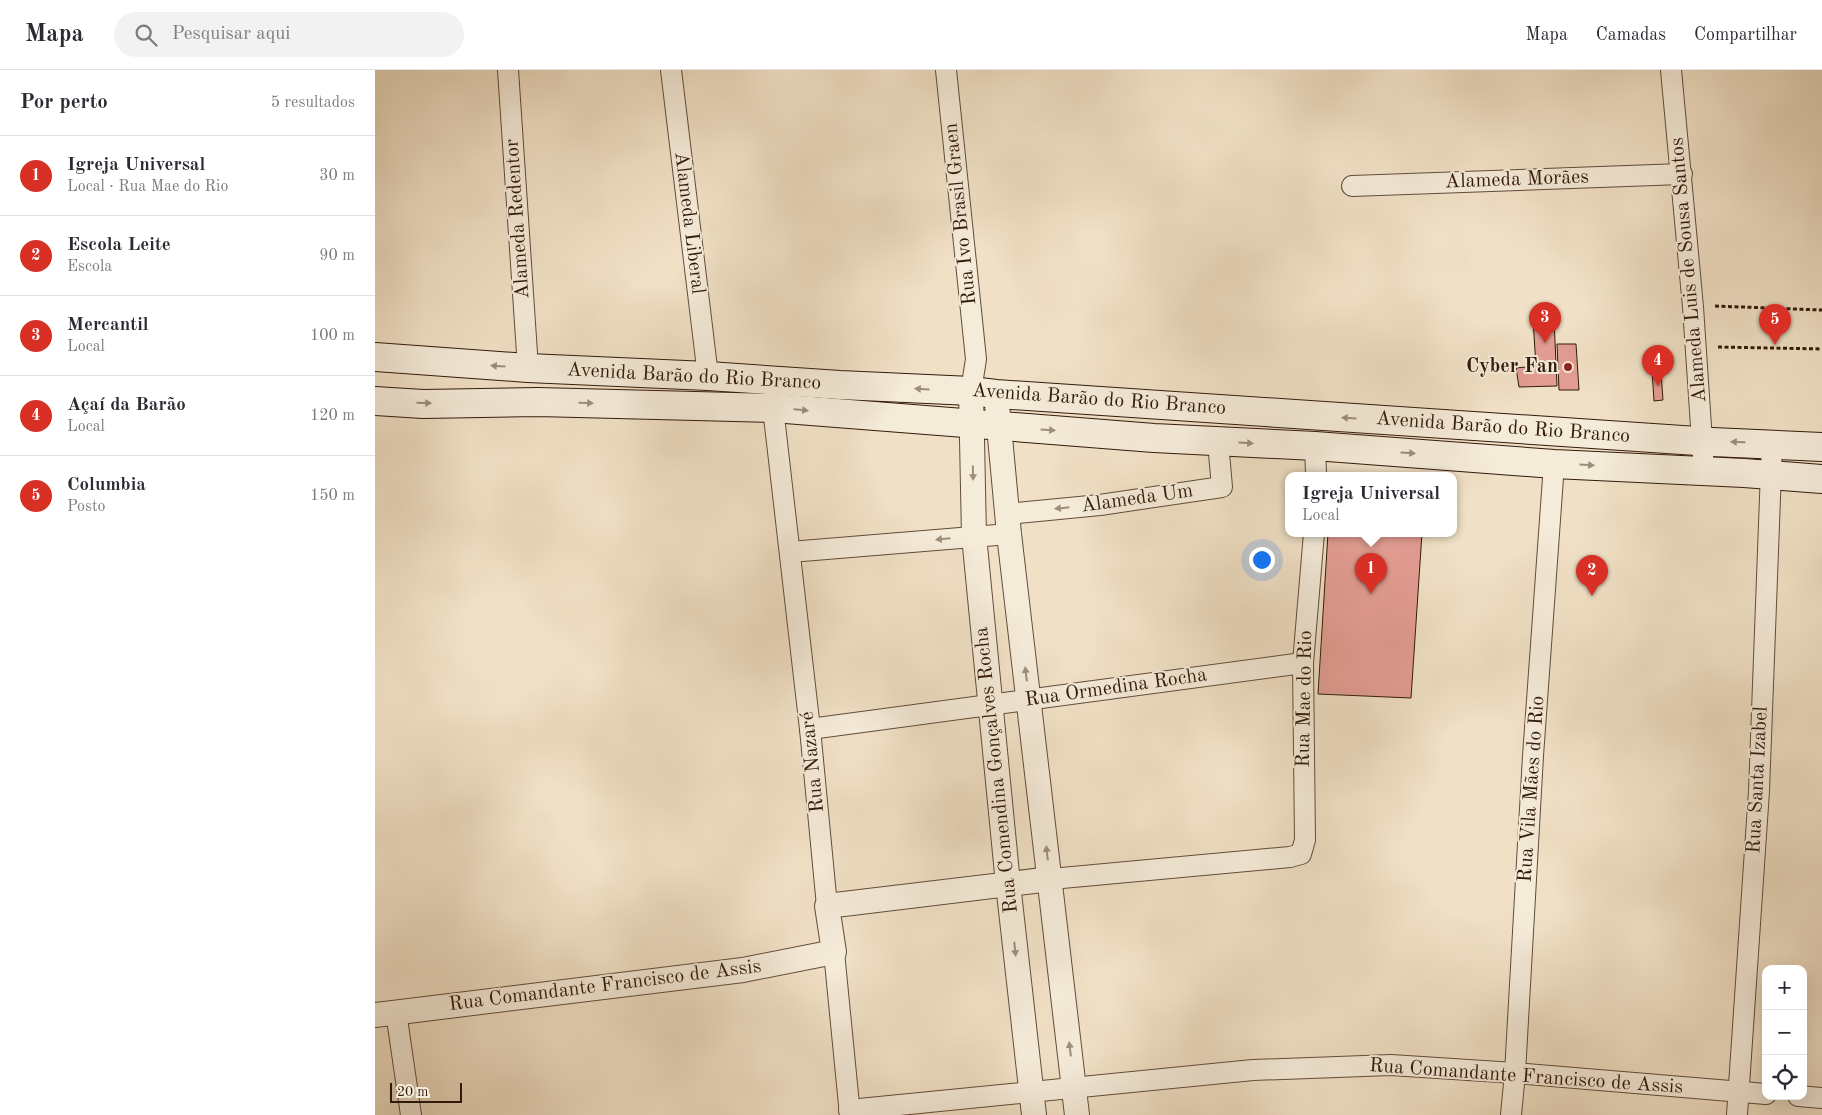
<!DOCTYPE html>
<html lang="pt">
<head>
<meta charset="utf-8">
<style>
  body { margin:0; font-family:"Old Standard TT",serif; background:#f2f2f3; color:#2b2b33 }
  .controls { position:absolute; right:15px; bottom:15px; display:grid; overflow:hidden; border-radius:10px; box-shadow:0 5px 20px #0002 }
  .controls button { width:45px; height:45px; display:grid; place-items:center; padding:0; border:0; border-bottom:1px solid #e1e1e2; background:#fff; color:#2b2b33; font:25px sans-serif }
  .scale { position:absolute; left:15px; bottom:12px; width:72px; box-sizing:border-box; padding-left:5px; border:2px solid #321a0b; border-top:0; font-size:14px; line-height:18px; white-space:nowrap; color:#321a0b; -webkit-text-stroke:4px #f5ebd9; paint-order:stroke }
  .you { position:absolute; left:886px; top:489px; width:18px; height:18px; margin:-12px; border:4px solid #fff; border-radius:50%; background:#1a73e8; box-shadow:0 0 0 8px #1a73e833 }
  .badge { display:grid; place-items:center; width:32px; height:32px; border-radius:50%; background:#d93025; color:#fff; font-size:16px; font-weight:700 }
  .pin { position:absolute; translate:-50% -41px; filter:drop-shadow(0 1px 2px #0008) }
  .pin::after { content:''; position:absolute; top:26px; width:18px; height:15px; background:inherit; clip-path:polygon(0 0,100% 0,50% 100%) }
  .popup { position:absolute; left:910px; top:402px; width:172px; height:65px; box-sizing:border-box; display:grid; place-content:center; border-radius:10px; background:#fff; filter:drop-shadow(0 1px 4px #0005); font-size:16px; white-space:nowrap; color:#7c7c81 }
  .popup b { font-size:19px; color:#2b2b33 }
  .popup::after { content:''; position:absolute; left:50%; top:100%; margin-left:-10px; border:10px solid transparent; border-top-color:#fff }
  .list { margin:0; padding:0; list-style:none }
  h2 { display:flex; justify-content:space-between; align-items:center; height:65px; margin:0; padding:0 20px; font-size:21px }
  h2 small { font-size:16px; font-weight:400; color:#7c7c81 }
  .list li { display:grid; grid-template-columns:32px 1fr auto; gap:15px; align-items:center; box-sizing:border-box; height:80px; padding:0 20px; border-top:1px solid #e1e1e2 }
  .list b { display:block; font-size:19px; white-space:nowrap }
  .list p { margin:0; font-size:16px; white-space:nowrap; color:#7c7c81 }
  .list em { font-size:16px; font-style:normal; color:#7c7c81 }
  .icon { flex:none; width:28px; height:28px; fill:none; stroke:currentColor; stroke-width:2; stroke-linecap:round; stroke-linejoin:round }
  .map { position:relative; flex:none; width:1447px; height:1045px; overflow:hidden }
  header { display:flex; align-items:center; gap:30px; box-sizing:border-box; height:70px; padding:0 25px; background:#fff; border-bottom:1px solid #e1e1e2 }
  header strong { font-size:24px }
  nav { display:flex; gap:28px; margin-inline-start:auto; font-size:18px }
  .search { width:350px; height:45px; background:#f2f2f3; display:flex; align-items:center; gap:12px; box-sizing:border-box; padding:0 18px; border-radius:28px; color:#7c7c81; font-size:19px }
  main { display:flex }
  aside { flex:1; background:#fff }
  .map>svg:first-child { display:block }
  .building { fill:#e39d93; stroke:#321a0b }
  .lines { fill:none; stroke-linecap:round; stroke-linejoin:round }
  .minor-casing { stroke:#624c3a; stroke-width:22 }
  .tertiary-casing { stroke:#624c3a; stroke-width:26 }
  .secondary-casing { stroke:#321a0b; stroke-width:30 }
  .path { stroke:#321a0b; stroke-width:3; stroke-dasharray:4 2.5; stroke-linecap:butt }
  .minor { stroke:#f5ebd9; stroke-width:20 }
  .tertiary { stroke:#f5ebd9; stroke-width:24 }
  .secondary { stroke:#f5ebd9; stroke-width:28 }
  .oneway { fill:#9d8d7c }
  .poi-dot { fill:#8f2418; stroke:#f5ebd9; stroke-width:2 }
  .labels { text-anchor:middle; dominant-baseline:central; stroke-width:4; stroke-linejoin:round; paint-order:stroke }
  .street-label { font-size:20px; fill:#321a0b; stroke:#f5ebd9 }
  .poi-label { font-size:20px; font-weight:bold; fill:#321a0b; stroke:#f5ebd9; text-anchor:end }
</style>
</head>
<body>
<header>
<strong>Mapa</strong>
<div class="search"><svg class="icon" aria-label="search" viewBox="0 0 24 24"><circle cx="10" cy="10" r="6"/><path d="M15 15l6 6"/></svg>Pesquisar aqui</div>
<nav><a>Mapa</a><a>Camadas</a><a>Compartilhar</a></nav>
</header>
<main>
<aside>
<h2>Por perto<small>5 resultados</small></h2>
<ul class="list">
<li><span class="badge">1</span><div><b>Igreja Universal</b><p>Local · Rua Mae do Rio</p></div><em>30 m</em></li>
<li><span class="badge">2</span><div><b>Escola Leite</b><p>Escola</p></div><em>90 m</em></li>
<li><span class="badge">3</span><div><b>Mercantil</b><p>Local</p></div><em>100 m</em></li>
<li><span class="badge">4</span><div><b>Açaí da Barão</b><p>Local</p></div><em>120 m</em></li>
<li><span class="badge">5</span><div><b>Columbia</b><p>Posto</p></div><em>150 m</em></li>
</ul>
</aside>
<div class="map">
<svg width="1447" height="1045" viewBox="0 0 1447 1045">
  <rect width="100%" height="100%" fill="#f0e0c5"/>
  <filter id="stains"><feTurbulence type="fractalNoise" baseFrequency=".004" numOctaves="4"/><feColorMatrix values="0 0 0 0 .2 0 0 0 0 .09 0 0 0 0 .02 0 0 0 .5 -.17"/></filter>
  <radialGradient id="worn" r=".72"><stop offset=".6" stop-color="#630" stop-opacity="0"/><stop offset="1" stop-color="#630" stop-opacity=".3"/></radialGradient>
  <g class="building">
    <path d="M1179,249L1182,316L1144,317L1141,298L1161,296L1158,250Z"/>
    <path d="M1182,274H1201L1204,320H1184Z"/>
    <path d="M1277,301H1286L1288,330L1279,331Z"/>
    <path d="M953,463H1047L1036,628L943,624Z"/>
  </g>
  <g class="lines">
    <g class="minor-casing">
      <g id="minor">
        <path d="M133,0L153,298"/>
        <path d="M296,0L333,306"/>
        <path d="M571,0L601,289L596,321"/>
        <path d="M1296,0L1318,237L1329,401"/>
        <path d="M977,116L1307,104"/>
        <path d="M398,338L435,659L452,836"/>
        <path d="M940,376L941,405"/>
        <path d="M632,444L725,435L847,417L843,372"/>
        <path d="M415,482L634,464"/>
        <path d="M435,659L928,593"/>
        <path d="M676,809L915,787L926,784L930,770L928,593L939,463"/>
        <path d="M459,882L475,1045"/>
        <path d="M21,942L36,1045"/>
        <path d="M1423,1026L1447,1028"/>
        <path d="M474,1040L878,1000L1016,995L1140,1003L1391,1024"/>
        <path d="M1136,1045L1140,1003L1158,686L1179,394"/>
        <path d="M1362,1045L1384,721L1397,374"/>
      </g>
    </g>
    <g class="tertiary-casing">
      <g id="tertiary">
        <path d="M596,321L599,466L633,814L659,1045"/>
        <path d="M621,324L634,464L702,1045"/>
        <path d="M0,945L368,900L459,882L452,836L676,809"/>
      </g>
    </g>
    <g class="secondary-casing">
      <g id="secondary">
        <path d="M0,287L153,298L333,306L465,315L596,321L621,324L1337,372L1447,377"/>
        <path d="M0,331L48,334L163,332L398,338L779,368L940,376L1179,394L1369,403L1447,409"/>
      </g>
    </g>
    <g class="path">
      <path d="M1340,236L1447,240"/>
      <path d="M1343,277L1447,279"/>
    </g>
    <use href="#minor" class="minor"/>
    <use href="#tertiary" class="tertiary"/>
    <use href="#secondary" class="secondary"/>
  </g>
  <defs><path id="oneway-solid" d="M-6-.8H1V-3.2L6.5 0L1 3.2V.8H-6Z" transform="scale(1.25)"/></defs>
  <g class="oneway">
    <use href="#oneway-solid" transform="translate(123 296) rotate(-176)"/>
    <use href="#oneway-solid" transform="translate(547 319) rotate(-177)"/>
    <use href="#oneway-solid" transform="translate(49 333) rotate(1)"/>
    <use href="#oneway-solid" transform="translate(211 333) rotate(2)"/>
    <use href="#oneway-solid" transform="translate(426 340) rotate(5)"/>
    <use href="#oneway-solid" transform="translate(974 348) rotate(-176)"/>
    <use href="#oneway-solid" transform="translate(673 360) rotate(4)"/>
    <use href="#oneway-solid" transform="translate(1363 372) rotate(-178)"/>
    <use href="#oneway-solid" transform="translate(871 373) rotate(3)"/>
    <use href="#oneway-solid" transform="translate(1033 383) rotate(4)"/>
    <use href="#oneway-solid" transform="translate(1212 395) rotate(3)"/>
    <use href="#oneway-solid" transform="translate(598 403) rotate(89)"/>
    <use href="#oneway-solid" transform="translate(687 438) rotate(174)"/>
    <use href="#oneway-solid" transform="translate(568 469) rotate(175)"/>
    <use href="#oneway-solid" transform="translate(651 604) rotate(-97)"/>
    <use href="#oneway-solid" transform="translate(672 783) rotate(-97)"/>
    <use href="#oneway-solid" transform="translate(640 879) rotate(84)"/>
    <use href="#oneway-solid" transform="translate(695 979) rotate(-97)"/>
  </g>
  <circle class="poi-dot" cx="1193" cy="297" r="5"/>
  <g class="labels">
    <g class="street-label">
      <text transform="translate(1142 110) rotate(-2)">Alameda Morães</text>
      <text transform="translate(586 144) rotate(-96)">Rua Ivo Brasil Graen</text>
      <text transform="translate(143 149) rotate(-94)">Alameda Redentor</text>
      <text transform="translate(314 153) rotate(83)">Alameda Liberal</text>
      <text transform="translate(1314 200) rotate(-95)">Alameda Luis de Sousa Santos</text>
      <text transform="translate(319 307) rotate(3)">Avenida Barão do Rio Branco</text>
      <text transform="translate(724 330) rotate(4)">Avenida Barão do Rio Branco</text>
      <text transform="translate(1128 358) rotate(4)">Avenida Barão do Rio Branco</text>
      <text transform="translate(762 429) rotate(-8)">Alameda Um</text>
      <text transform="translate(741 618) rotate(-8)">Rua Ormedina Rocha</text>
      <text transform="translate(930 629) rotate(-89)">Rua Mae do Rio</text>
      <text transform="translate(438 692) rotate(-96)">Rua Nazaré</text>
      <text transform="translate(622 700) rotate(-96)">Rua Comendina Gonçalves Rocha</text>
      <text transform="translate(1383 710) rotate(-87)">Rua Santa Izabel</text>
      <text transform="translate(1157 719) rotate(-86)">Rua Vila Mães do Rio</text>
      <text transform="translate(230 916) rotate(-7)">Rua Comandante Francisco de Assis</text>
      <text transform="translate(1151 1007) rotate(4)">Rua Comandante Francisco de Assis</text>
    </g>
    <g class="poi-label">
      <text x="1183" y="297">Cyber Fan</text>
    </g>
  </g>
  <rect width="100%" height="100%" filter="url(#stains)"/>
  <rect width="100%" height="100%" fill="url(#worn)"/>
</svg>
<div class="controls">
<button>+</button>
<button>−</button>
<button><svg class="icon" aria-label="locate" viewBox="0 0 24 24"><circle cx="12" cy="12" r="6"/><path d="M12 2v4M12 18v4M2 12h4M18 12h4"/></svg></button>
</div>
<div class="scale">20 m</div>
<div class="you"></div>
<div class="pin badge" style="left:996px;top:524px">1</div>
<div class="popup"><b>Igreja Universal</b>Local</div>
<div class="pin badge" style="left:1217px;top:526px">2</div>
<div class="pin badge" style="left:1170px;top:273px">3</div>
<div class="pin badge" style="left:1283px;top:316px">4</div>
<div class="pin badge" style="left:1400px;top:275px">5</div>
</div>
</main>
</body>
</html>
